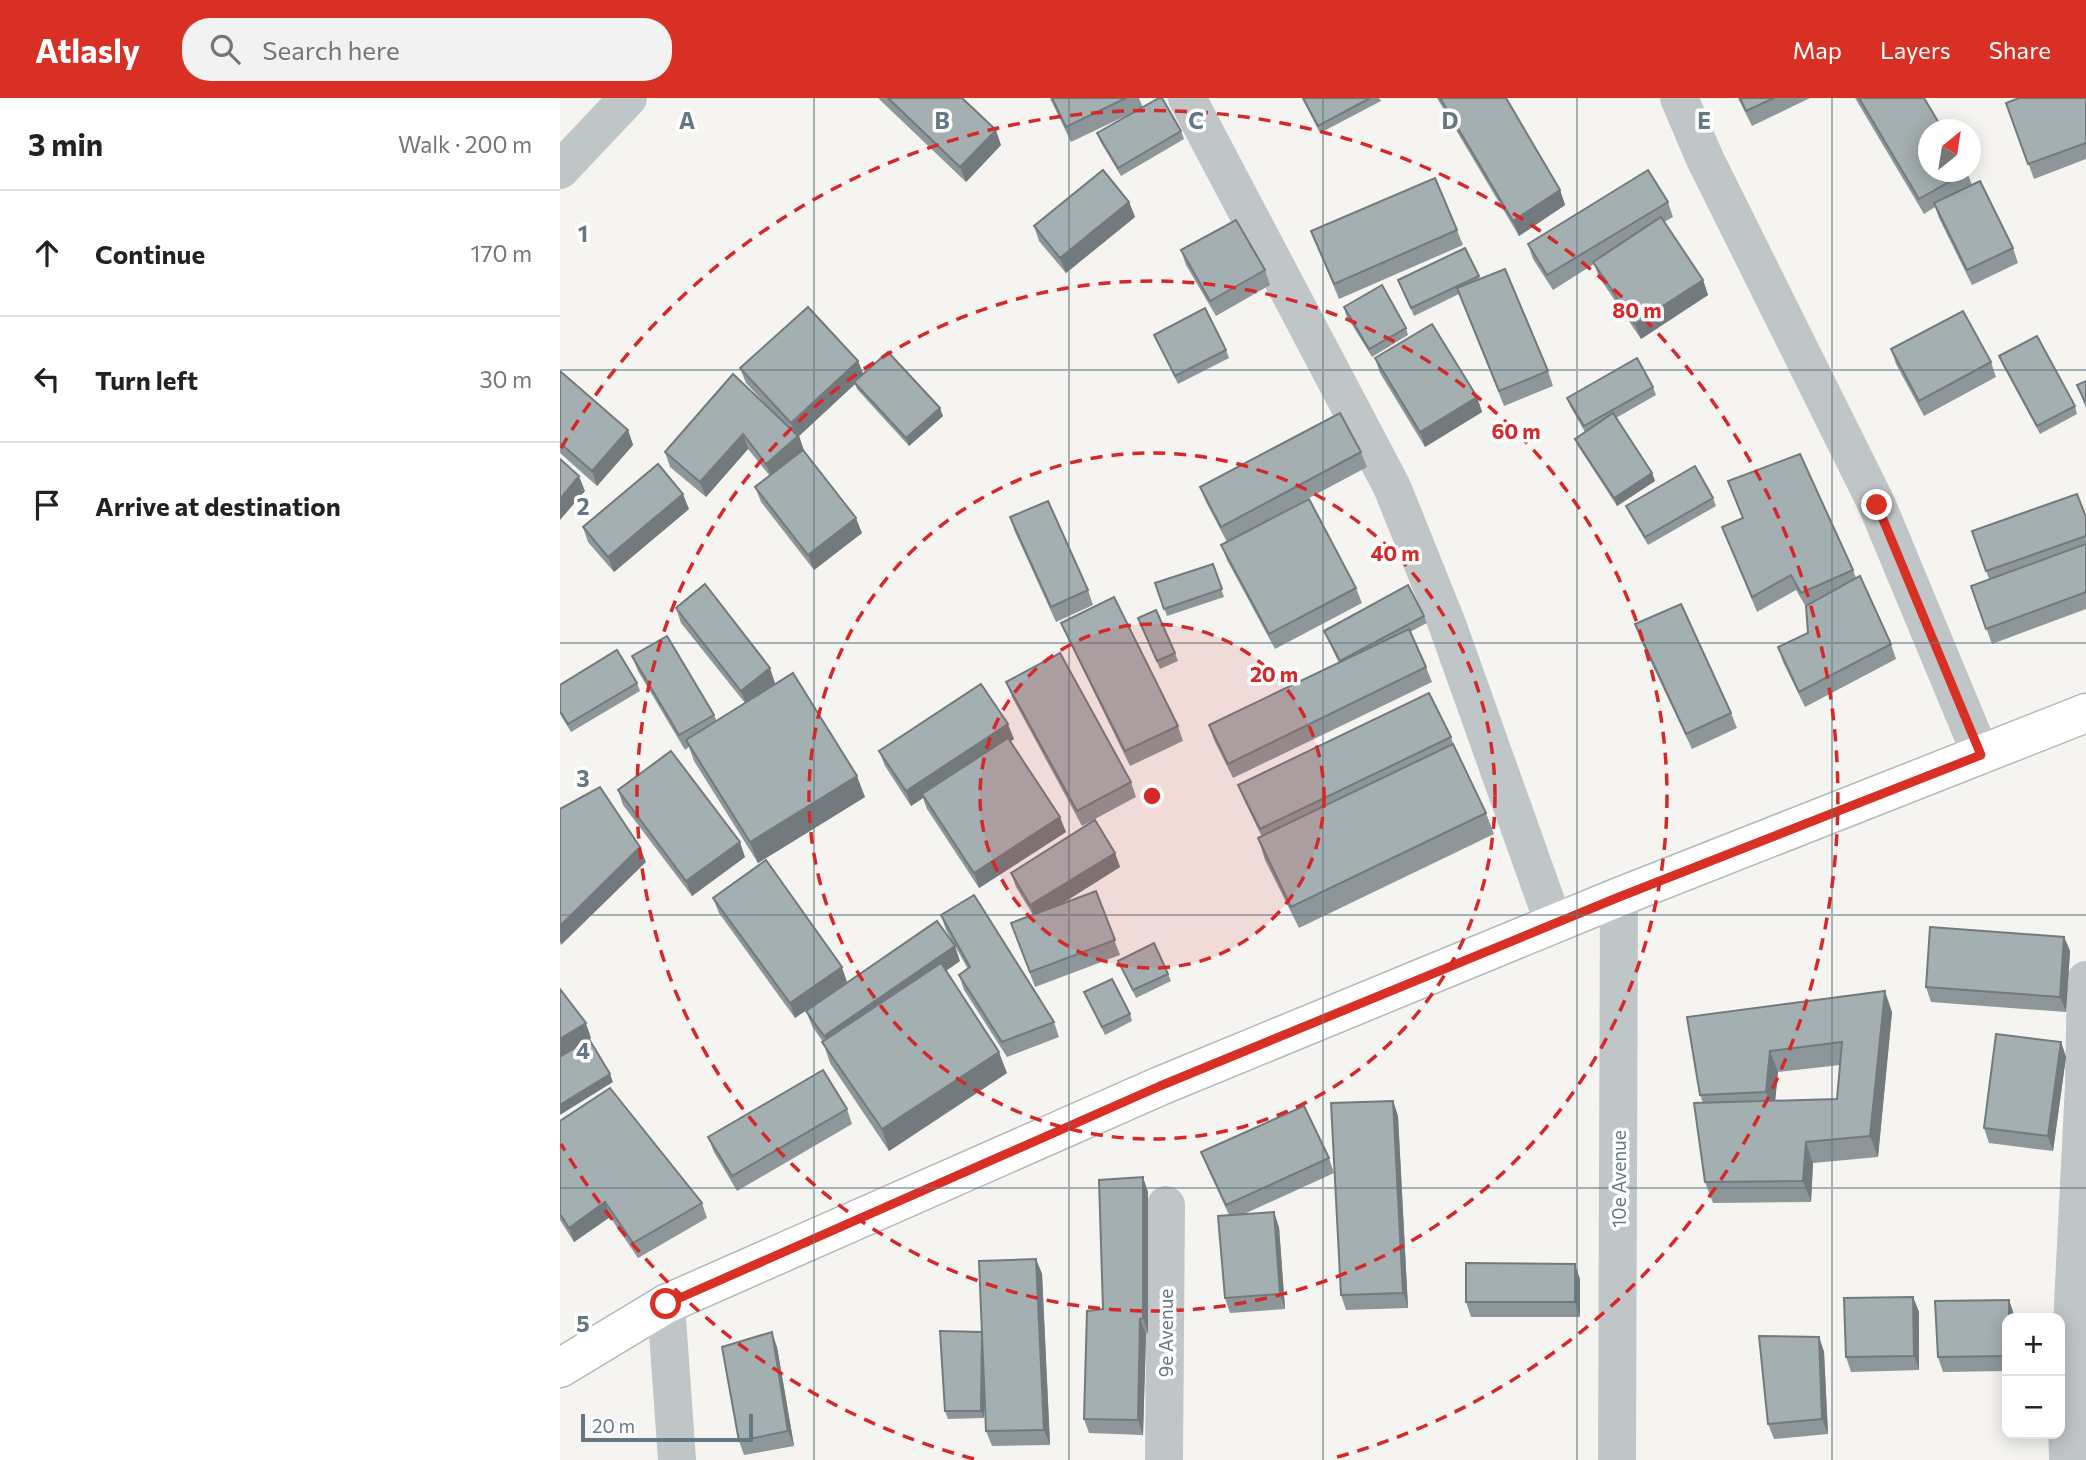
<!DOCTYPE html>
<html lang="en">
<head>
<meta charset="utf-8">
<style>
  body { margin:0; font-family:Commissioner,sans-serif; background:#f2f2f2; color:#222 }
  .controls { position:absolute; right:21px; bottom:21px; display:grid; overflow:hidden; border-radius:14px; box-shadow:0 4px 18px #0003 }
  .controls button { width:63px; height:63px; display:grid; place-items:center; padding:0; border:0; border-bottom:2px solid #e0e0e0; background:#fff; color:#222; font:35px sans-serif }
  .compass { position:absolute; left:1358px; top:21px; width:63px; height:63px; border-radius:50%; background:#fff; box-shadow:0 4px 18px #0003; rotate:30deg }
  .scale { position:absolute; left:21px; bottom:18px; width:172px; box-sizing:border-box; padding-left:7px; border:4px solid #637882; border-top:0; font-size:19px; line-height:24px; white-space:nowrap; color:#637882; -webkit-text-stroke:5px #fff; paint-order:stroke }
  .stop { position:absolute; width:21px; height:21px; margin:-16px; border:5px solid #d93025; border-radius:50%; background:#fff }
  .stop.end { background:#d93025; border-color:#fff; box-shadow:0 2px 7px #0008 }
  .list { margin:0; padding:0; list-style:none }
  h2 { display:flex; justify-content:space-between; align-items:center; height:91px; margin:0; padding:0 28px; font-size:30px }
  h2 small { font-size:23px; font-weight:400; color:#767676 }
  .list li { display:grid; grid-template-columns:46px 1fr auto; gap:21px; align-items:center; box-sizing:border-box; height:126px; padding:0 28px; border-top:2px solid #e0e0e0 }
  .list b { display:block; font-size:26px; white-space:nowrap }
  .list em { font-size:23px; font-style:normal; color:#767676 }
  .icon { flex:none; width:38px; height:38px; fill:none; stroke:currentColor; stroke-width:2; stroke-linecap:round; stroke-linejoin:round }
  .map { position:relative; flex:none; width:1526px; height:1362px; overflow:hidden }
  header { display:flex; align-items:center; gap:42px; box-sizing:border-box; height:98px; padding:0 35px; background:#d93025; color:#fff }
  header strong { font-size:33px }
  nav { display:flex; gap:38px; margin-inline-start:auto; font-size:24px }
  .search { width:490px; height:63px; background:#f2f2f2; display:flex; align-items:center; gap:18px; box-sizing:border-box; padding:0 24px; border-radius:28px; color:#767676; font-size:26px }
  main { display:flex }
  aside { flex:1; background:#fff }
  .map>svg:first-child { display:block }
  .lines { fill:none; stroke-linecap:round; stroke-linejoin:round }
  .primary-casing { stroke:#b3b8bb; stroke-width:41 }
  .minor { stroke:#c0c5c7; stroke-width:38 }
  .primary { stroke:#fff; stroke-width:38 }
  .wall { fill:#8d9699; fill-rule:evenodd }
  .shaded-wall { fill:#737a7d }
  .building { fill:#a4afb2; stroke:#737a7d; stroke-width:2 }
  .route { stroke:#d93025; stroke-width:9 }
  .grid { fill:none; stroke:#637882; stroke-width:2; stroke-opacity:0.55 }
  .ring { fill:none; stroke:#d62828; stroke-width:3.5; stroke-dasharray:12 9 }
  .labels { text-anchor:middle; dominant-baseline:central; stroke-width:7; stroke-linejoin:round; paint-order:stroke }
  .street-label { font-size:19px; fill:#637882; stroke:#fff }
  .grid-label { font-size:23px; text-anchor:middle; font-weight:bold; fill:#637882; stroke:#fff; stroke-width:7; stroke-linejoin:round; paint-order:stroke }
  .centre { fill:#d62828; stroke:#fff; stroke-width:3.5 }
  .ring-label { font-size:21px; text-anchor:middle; font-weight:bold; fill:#d62828; stroke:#fff; stroke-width:7; stroke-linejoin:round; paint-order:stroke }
</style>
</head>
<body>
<header>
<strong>Atlasly</strong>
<div class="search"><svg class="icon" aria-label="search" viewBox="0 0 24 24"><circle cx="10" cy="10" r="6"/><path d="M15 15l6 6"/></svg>Search here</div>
<nav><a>Map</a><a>Layers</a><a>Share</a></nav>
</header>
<main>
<aside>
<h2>3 min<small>Walk · 200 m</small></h2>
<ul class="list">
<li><svg class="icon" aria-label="ahead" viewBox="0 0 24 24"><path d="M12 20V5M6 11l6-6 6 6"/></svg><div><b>Continue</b></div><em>170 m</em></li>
<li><svg class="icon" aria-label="left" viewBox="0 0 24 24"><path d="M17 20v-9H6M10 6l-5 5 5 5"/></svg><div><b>Turn left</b></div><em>30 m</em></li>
<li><svg class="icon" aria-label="arrive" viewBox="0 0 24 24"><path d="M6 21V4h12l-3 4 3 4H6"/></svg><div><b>Arrive at destination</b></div></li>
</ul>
</aside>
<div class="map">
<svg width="1526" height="1362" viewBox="0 0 1526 1362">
  <rect width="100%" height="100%" fill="#f5f4f1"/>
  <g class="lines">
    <g class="primary-casing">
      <path id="primary" d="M0,1270L106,1206L600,988L1059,799L1526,615"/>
    </g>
    <g class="minor">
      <path d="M627,0L832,389L887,526L994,826"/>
      <path d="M1119,0L1145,61L1317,407L1421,657"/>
      <path d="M0,72L68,0"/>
      <path d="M106,1206L117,1362"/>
      <path d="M604,1362L606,1107"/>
      <path d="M1057,1362L1059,799"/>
      <path d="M1508,1362L1507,1326L1524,987L1526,882"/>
    </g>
    <use href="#primary" class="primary"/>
  </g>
  <g class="wall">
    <path d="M318,0H402L441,47L406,84Z"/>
    <path d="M490,0H579L583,10L621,33L624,41L561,78L540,43L537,35L582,10L511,44Z"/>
    <path d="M742,0H819L821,3L760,35Z"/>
    <path d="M877,0H946L1000,92L1005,107L959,138Z"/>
    <path d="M1178,0H1250L1192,28Z"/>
    <path d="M1295,0H1364L1368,74H1407L1412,87L1453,150L1458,165L1412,187L1379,120L1375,109L1364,116Z"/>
    <path d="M1526,0V61L1474,81L1446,5Z"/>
    <path d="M569,104L575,119L506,175L479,143L474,128Z"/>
    <path d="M1108,104L1113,119L1104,124L1143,182L1148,197L1081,241L1039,179L1034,166L993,192L973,161L968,146Z"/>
    <path d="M897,132L903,147L779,201L751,133Z"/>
    <path d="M621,152L705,172L710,187L656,218L626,167Z"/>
    <path d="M919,178L920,181L988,273L993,288L944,308L899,196L854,218L838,182Z"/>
    <path d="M784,209L846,230L848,237L812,259L786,217Z"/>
    <path d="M594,237L666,252L669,260L618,286Z"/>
    <path d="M1331,251L1431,264L1436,279L1364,318L1336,266Z"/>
    <path d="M1439,258L1515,308L1517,316L1480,336L1442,266Z"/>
    <path d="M815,260L917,299L922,314L865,349L820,275Z"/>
    <path d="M298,263L303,276L383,318L349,348L297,291L295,286L239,338L244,353L302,435L254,472L201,404L195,389L210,378L188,351L146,399L110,369L105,354L209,310L186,285L180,270Z"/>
    <path d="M0,273L68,332L73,347L37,388L0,355Z"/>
    <path d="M1526,283V310L1517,287Z"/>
    <path d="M1093,289L1096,297L1056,320L1092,375L1095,383L1057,408L1018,348L1015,341L1025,334L1010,308L1007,300Z"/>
    <path d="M801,354L807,369L667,444L646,404L640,389Z"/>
    <path d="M1168,383L1293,472L1296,480L1331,546L1336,561L1245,609L1223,564L1218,549L1248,535L1246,509L1236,492L1197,514L1162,429L1183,420Z"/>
    <path d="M1153,400L1156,408L1088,447L1069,415L1066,408Z"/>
    <path d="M129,411L54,474L28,444L23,429Z"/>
    <path d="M450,419L528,492L533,507L496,524L455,434Z"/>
    <path d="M1526,419V511L1432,546L1411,488L1429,481L1412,433Z"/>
    <path d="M661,447L796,490L802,505L715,551L667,462Z"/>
    <path d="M653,466L664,499L607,518L595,485Z"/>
    <path d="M116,510L215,585L208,591L305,699L198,765L134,663L129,649L125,652L78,573L72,558L154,617L157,623L185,605L121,525Z"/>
    <path d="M864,518L867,525L850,534L866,569L872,584L673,680L654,642L649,627L779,565L764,533Z"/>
    <path d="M501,525L618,628L623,643L570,668L507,539Z"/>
    <path d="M1075,526L1171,615L1177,630L1132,651L1080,541Z"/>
    <path d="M581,528L615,555L618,563L600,571Z"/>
    <path d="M446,584L571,684L576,699L522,728L452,599Z"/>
    <path d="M77,585L80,593L11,634L0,616V587Z"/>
    <path d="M891,639L895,651L926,715L934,736L739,830L705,762L698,740L702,739L684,702L678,687Z"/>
    <path d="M454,641L451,643L506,734L419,790L367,711L363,700L351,708L325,668L319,653Z"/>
    <path d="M58,692L185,759L132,798L63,707Z"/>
    <path d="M555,755L560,769L501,806L536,793L560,857L475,889L451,825L473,817L456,789L451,775Z"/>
    <path d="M153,800L287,884L235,920L159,815Z"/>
    <path d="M381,817L494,924L499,939L447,959L404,892L399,877L408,871L386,832Z"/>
    <path d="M1504,839L1510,853L1506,914L1371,904L1366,889Z"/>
    <path d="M400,863L386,873L447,975L329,1053L270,965L263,944L252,928L246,913Z"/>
    <path d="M558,863L608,876L611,883L576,900Z"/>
    <path d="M524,894L570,916L572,923L545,937Z"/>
    <path d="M1332,914L1318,1059L1253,1065L1251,1104L1153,1105L1145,1084L1143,1005L1140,997L1127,919ZM1280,967L1277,1001L1215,1003L1218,974Z"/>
    <path d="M1501,944L1506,959L1493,1053L1429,1045L1424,1030Z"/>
    <path d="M833,1003L838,1018L848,1210L786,1212L781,1197Z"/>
    <path d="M287,1011L292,1026L177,1093L154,1054L148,1039Z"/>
    <path d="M0,1023L142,1105L147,1120L78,1160L50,1119L14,1144L0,1122Z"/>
    <path d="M641,1054L769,1060L774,1075L684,1116L719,1129L725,1211L670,1215L665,1200L669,1117L647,1069Z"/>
    <path d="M588,1094V1235L586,1236L583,1337L529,1335L524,1321L543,1211Z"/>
    <path d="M476,1161L482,1176L490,1347L432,1348L426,1333L424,1283V1320L388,1321L385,1313Z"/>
    <path d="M1020,1181V1219H911L906,1204Z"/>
    <path d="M1353,1199L1359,1214V1272L1291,1274L1286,1259Z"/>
    <path d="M1449,1202L1454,1217V1220H1447V1273L1383,1274L1378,1259Z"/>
    <path d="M1259,1239L1264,1254L1268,1336L1214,1341L1208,1326Z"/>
    <path d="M217,1249L234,1348L184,1357L179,1343Z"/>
  </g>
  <g class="shaded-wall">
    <path d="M436,32L441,47L406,84L400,69Z"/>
    <path d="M1000,92L1005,107L959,138L953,123Z"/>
    <path d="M569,104L575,119L506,175L500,160Z"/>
    <path d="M1143,182L1148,197L1081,241L1075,226Z"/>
    <path d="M298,263L304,278L294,284L295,286L239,338L244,353L212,381L206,366L237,339L231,325Z"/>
    <path d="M917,299L922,314L865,349L860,334Z"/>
    <path d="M380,310L383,318L349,348L346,340Z"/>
    <path d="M68,332L73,347L37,388L32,373Z"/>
    <path d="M183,336L188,351L146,399L140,384Z"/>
    <path d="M1092,375L1095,383L1057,408L1054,400Z"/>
    <path d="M19,378L25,393L0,422V401Z"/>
    <path d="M123,396L129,411L54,474L48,459Z"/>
    <path d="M296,420L302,435L254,472L248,457Z"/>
    <path d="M210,570L215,585L187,608L181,593Z"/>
    <path d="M448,626L454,641L364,700L362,696L363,700L351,708L346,693Z"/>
    <path d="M297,678L305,699L198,765L190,744Z"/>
    <path d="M500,719L506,734L419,790L414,775Z"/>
    <path d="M180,744L185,759L132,798L126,783Z"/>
    <path d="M80,749L86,764L1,847L0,843V828Z"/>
    <path d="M555,755L560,769L476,822L470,807Z"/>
    <path d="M1504,839L1510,853L1506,914L1500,899Z"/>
    <path d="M395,848L400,863L269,953L264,938Z"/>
    <path d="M282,869L287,884L235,920L230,905Z"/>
    <path d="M1325,893L1332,914L1318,1059L1310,1038Z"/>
    <path d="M26,925L31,940L0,960V941Z"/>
    <path d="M1501,944L1506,959L1493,1053L1488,1038Z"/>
    <path d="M1210,953L1218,974L1214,1015L1206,994Z"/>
    <path d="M439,954L447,975L329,1053L322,1031Z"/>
    <path d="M50,976L53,984L0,1017V1007Z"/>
    <path d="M833,1003L838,1018L848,1210L843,1195Z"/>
    <path d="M1246,1044L1253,1065L1251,1104L1243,1083Z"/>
    <path d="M583,1079L588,1094V1235L583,1220Z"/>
    <path d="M45,1104L50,1119L14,1144L9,1130Z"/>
    <path d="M714,1114L719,1129L725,1211L720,1196Z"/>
    <path d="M476,1161L482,1176L490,1347L484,1332Z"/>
    <path d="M1015,1166L1020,1181V1219L1015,1204Z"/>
    <path d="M1353,1199L1359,1214V1272L1354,1258Z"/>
    <path d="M1449,1202L1454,1217V1220H1449Z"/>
    <path d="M580,1221L586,1236L583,1337L578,1322Z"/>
    <path d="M212,1234L217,1249L234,1348L228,1333Z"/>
    <path d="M422,1234L425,1242L424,1320L421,1313Z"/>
    <path d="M1259,1239L1264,1254L1268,1336L1262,1321Z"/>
  </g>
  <g class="building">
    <path d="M328,0H402L436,32L400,69Z"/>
    <path d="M492,0H566L506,29Z"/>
    <path d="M599,0H602L621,33L558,70L537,35Z"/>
    <path d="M743,0H810L758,28Z"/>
    <path d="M880,0H946L1000,92L953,123Z"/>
    <path d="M1180,0H1214L1186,13Z"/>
    <path d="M1299,0H1364L1383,32H1368V74H1406L1359,101Z"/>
    <path d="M1459,0H1526V45L1468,66L1446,5Z"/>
    <path d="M543,72L569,104L500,160L474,128Z"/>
    <path d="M1088,72L1108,104L987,177L968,146Z"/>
    <path d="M875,80L897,132L774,186L751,133Z"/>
    <path d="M1420,83L1453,150L1407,172L1374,105Z"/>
    <path d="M1101,119L1143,182L1075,226L1033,164Z"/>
    <path d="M676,122L705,172L650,203L621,152Z"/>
    <path d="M905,150L919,178L851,210L838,182Z"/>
    <path d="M945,171L988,273L939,293L897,190Z"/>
    <path d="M822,187L846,230L809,251L784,209Z"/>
    <path d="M248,209L298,263L231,325L180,270Z"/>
    <path d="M645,210L666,252L615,278L594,237Z"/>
    <path d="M1403,213L1431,264L1359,303L1331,251Z"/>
    <path d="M872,226L917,299L860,334L815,260Z"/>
    <path d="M1477,238L1515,308L1477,328L1439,258Z"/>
    <path d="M328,254L380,310L346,340L294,284Z"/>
    <path d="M1077,260L1093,289L1024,328L1007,300Z"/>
    <path d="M0,273L68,332L32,373L0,345Z"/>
    <path d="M173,276L238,338L206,366L183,336L140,384L105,354Z"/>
    <path d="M1526,283V306L1517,287Z"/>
    <path d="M780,315L801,354L661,429L640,389Z"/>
    <path d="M1053,315L1092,375L1054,400L1015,341Z"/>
    <path d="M243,352L296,420L248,457L195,389Z"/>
    <path d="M1240,356L1293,472L1241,495L1231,477L1192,499L1162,429L1183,420L1168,383Z"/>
    <path d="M0,361L19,378L0,401Z"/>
    <path d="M98,366L123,396L48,459L23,429Z"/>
    <path d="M1135,368L1153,400L1085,439L1066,408Z"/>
    <path d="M1517,396L1526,419V438L1426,473L1412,433Z"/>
    <path d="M749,401L796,490L709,536L661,447Z"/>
    <path d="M488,403L528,492L491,509L450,419Z"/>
    <path d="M1526,446V494L1426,531L1411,488Z"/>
    <path d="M653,466L662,491L604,511L595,485Z"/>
    <path d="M1300,478L1331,546L1239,594L1218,549L1248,535L1246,508Z"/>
    <path d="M145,486L210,570L181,593L116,510Z"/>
    <path d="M848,487L864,518L780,563L764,533Z"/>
    <path d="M554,499L618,628L565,653L501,525Z"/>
    <path d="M1121,506L1171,615L1126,636L1075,526Z"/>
    <path d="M596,512L615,555L597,563L578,520Z"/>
    <path d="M849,531L866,569L668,666L649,627Z"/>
    <path d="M107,538L154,617L119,637L72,558Z"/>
    <path d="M57,552L77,585L8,626L0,613V587Z"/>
    <path d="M500,555L571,684L517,713L446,584Z"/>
    <path d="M233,575L297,678L190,744L126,642Z"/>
    <path d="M421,586L448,626L346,693L319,653Z"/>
    <path d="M869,595L891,639L700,731L678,687Z"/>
    <path d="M448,640L500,719L414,775L362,696Z"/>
    <path d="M893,646L926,715L731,809L698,740Z"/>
    <path d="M111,653L180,744L126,783L58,692Z"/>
    <path d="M40,689L80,749L0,828V711Z"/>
    <path d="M535,722L555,755L470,807L451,775Z"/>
    <path d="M206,762L282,869L230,905L153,800Z"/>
    <path d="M536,793L555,842L470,874L451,825Z"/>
    <path d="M414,797L494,924L442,944L399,877L410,869L381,817Z"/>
    <path d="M377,823L395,848L264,938L246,913Z"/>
    <path d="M1370,829L1504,839L1500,899L1366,889Z"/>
    <path d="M594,845L608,876L573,892L558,863Z"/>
    <path d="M381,865L439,954L322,1031L262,944Z"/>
    <path d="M552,881L570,916L542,929L524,894Z"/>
    <path d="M0,891L26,925L0,941Z"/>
    <path d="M1325,893L1310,1038L1246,1044L1243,1083L1145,1084L1134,1005L1277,1001L1282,944L1210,953L1206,994L1140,997L1127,919Z"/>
    <path d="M1436,936L1501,944L1488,1038L1424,1030Z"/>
    <path d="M29,941L50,976L0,1007V959Z"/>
    <path d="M263,972L287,1011L172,1078L148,1039Z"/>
    <path d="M50,990L142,1105L73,1145L45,1104L9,1130L0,1116V1023Z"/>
    <path d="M833,1003L843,1195L781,1197L771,1005Z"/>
    <path d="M744,1008L769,1060L666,1107L641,1054Z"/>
    <path d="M583,1079V1220L580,1221L578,1322L524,1321L527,1213L543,1211L539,1082Z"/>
    <path d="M714,1114L720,1196L665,1200L658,1118Z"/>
    <path d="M476,1161L484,1332L426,1333L419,1163Z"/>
    <path d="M906,1165L1015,1166V1204H906Z"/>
    <path d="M1353,1199L1354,1258L1286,1259L1284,1200Z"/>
    <path d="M1449,1202V1220H1447V1258L1378,1259L1375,1203Z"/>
    <path d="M380,1233L422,1234L421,1313H385Z"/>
    <path d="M212,1234L228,1333L179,1343L162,1249Z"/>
    <path d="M1199,1238L1259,1239L1262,1321L1208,1326Z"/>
  </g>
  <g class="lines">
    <path class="route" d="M106,1206L600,988L1059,799L1421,657L1317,407"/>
  </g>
  <path class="grid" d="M254,0V1362M509,0V1362M763,0V1362M1017,0V1362M1272,0V1362M0,272H1526M0,545H1526M0,817H1526M0,1090H1526"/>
  <circle cx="592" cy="698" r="172" fill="#d62828" fill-opacity=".12"/>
  <g class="ring">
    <circle cx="592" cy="698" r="172"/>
    <circle cx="592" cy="698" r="343"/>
    <circle cx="592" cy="698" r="515"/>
    <path d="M414 1361A686 686 0 0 1 1 1046M1 350A686 686 0 1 1 770 1361"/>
  </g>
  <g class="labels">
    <g class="street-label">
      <text transform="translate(1058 1081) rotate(-90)">10e Avenue</text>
      <text transform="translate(605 1235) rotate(-90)">9e Avenue</text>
    </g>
  </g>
  <g class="grid-label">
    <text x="127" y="31">A</text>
    <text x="382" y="31">B</text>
    <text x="636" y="31">C</text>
    <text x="890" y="31">D</text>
    <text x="1144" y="31">E</text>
    <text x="23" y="144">1</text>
    <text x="23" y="417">2</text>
    <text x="23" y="689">3</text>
    <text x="23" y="961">4</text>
    <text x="23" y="1234">5</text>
  </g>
  <circle cx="592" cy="698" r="10" class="centre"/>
  <g class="ring-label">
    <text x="1077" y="220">80 m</text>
    <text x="956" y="341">60 m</text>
    <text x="835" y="463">40 m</text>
    <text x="714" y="584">20 m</text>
  </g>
</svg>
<div class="controls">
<button>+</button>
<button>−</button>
</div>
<svg class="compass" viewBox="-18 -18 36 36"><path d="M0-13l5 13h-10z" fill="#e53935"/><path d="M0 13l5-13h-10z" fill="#767676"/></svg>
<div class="scale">20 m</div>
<div class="stop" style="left:106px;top:1206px"></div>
<div class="stop end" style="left:1317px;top:407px"></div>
</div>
</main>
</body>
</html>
